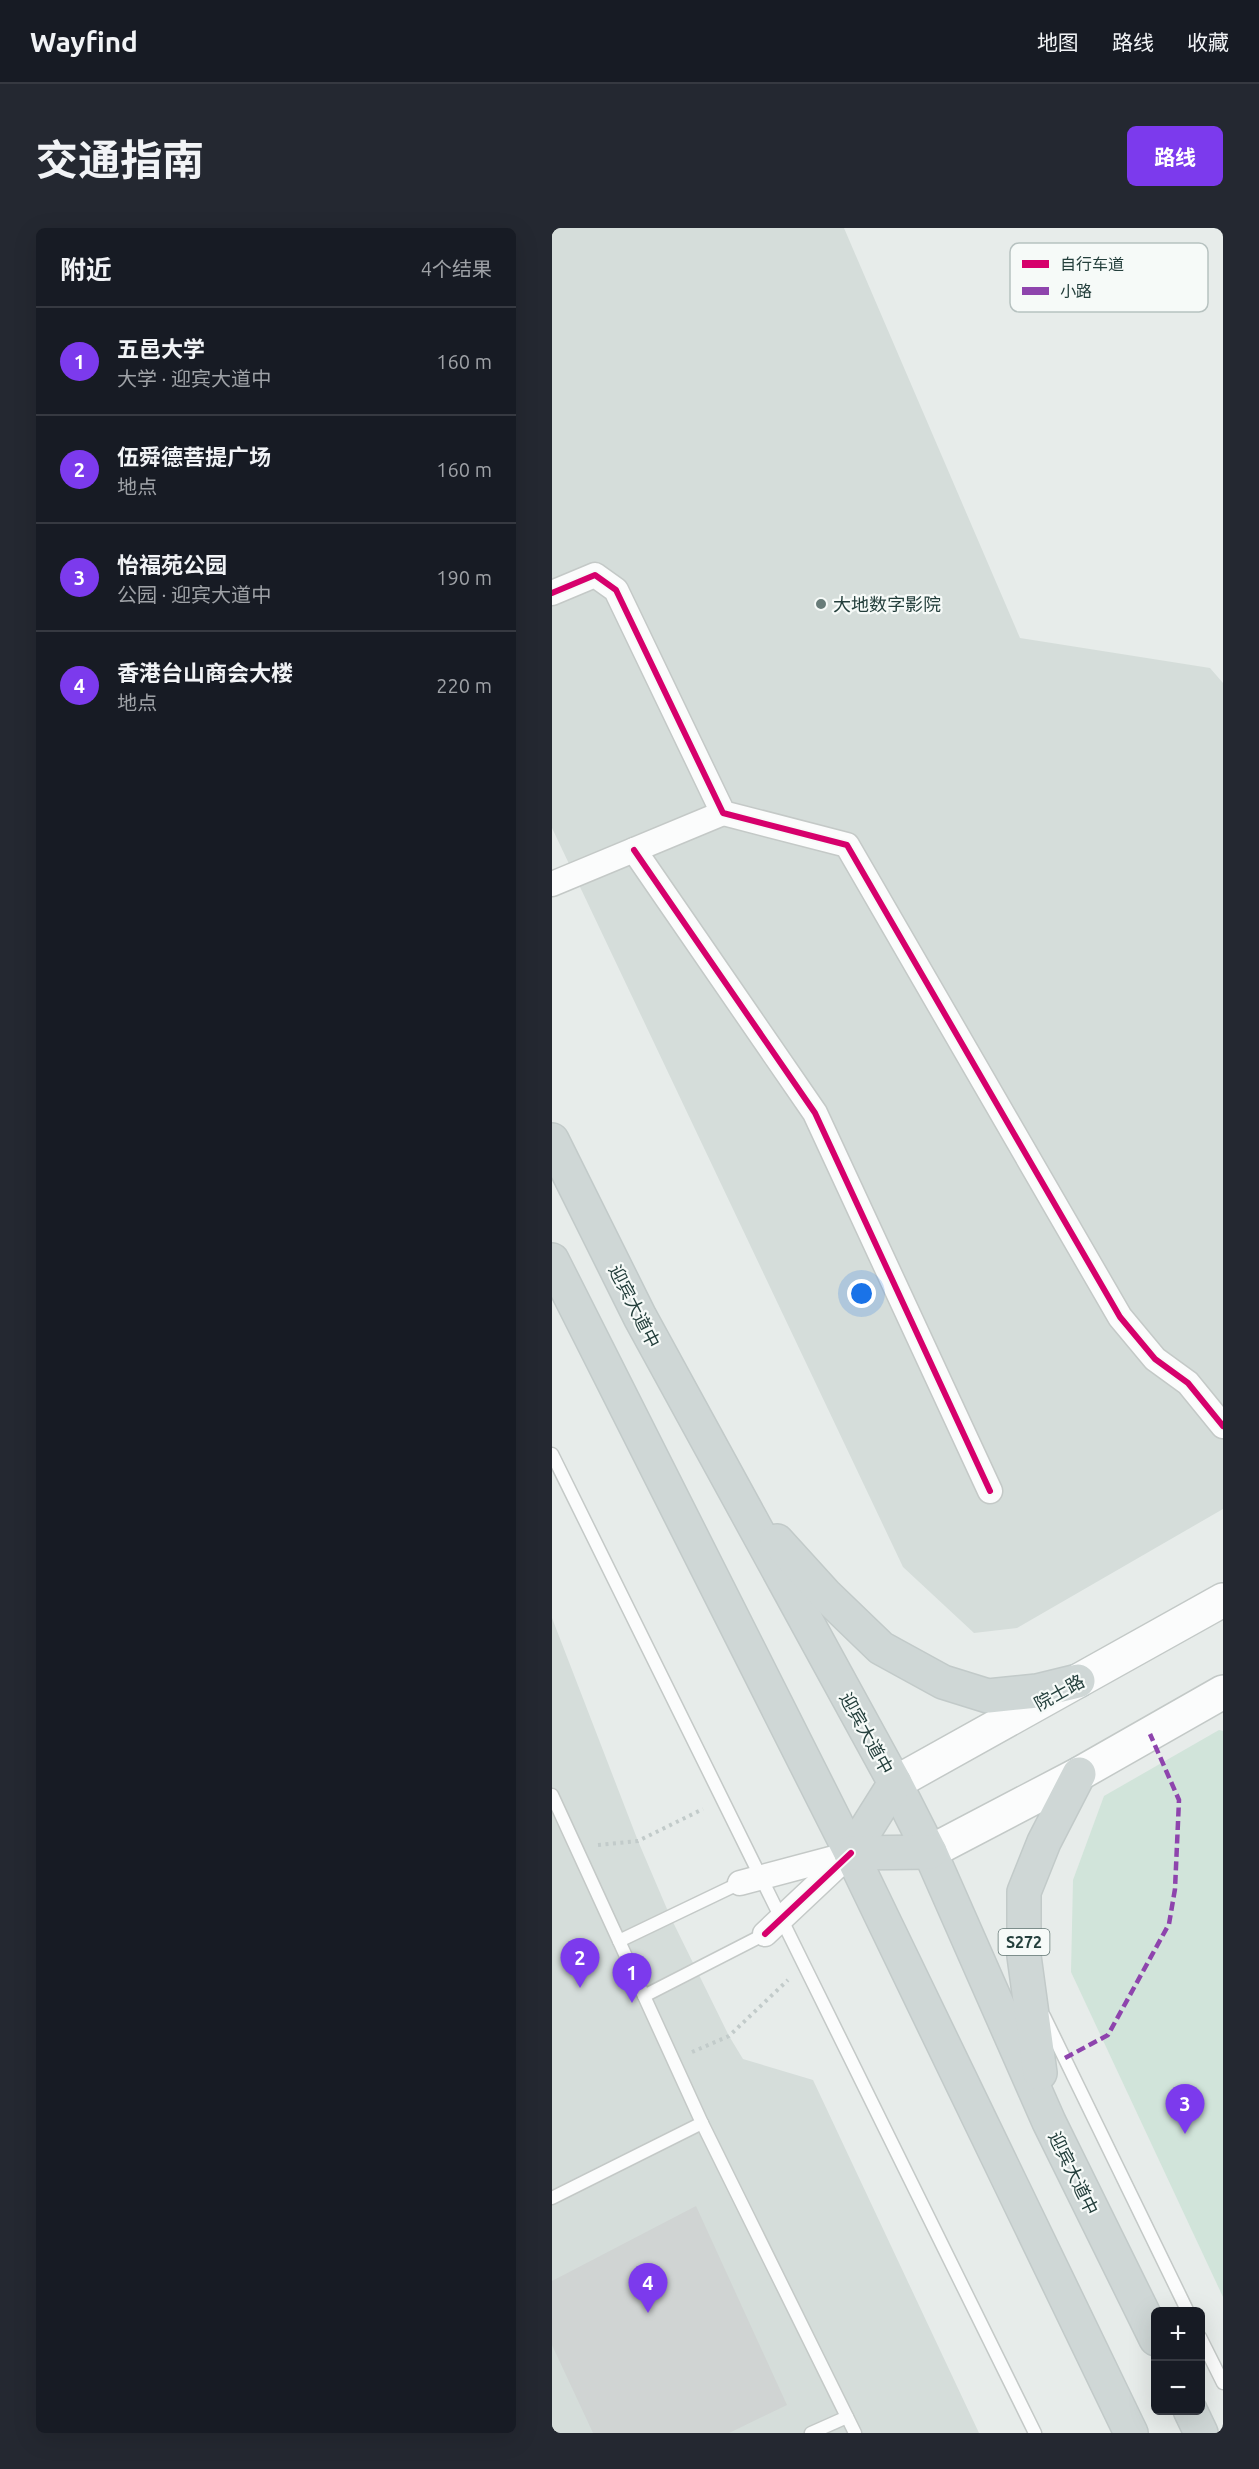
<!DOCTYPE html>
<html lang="zh">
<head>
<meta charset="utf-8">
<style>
  body { margin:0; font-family:Ubuntu,"Noto Sans SC",sans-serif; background:#242831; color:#f1f3f6 }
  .controls { position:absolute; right:18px; bottom:18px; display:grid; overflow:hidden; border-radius:9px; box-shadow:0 6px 24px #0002 }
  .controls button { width:54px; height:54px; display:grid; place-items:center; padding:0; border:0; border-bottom:2px solid #363941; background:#171b24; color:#f1f3f6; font:30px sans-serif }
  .you { position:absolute; left:310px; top:1066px; width:21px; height:21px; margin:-15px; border:4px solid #fff; border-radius:50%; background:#1a73e8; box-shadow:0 0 0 9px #1a73e833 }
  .badge { display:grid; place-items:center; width:39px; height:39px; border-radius:50%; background:#7c3aed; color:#fff; font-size:20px; font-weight:700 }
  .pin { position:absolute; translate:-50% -50px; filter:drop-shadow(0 2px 3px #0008) }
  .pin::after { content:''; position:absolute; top:32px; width:21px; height:18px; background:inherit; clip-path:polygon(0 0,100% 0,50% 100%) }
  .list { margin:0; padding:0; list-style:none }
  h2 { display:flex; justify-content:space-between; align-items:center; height:78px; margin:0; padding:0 24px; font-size:26px }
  h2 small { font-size:20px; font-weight:400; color:#9ea1a6 }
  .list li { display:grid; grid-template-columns:39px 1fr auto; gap:18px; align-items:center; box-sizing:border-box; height:108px; padding:0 24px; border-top:2px solid #363941 }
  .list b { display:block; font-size:22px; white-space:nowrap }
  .list p { margin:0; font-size:20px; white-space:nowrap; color:#9ea1a6 }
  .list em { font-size:20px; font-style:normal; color:#9ea1a6 }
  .map { position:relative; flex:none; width:671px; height:2205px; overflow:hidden; border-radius:9px }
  header { display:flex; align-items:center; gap:36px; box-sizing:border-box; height:84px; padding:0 30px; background:#171b24; border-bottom:2px solid #363941 }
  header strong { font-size:28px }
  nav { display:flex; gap:33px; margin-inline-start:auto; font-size:21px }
  .intro { display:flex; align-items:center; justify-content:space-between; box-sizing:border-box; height:144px; padding:0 36px }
  h1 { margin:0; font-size:42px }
  .button { padding:15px 27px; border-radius:9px; background:#7c3aed; color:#fff; font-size:21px; font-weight:700 }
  main { display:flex; gap:36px; padding:0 36px }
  aside { flex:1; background:#171b24; border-radius:9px; box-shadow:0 6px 24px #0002 }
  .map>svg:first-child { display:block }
  .built { fill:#d5ddda }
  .green { fill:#d1e4da }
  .building { fill:#d0d4d3 }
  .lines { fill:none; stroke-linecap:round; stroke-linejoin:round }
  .service-casing { stroke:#c4c9c7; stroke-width:15 }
  .minor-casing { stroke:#c4c9c7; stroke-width:27 }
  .secondary-casing { stroke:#c3c9c7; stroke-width:36 }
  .primary-casing { stroke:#c2cac9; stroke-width:36 }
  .path { stroke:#c2cbca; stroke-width:4; stroke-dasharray:3 4.5; stroke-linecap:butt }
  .service { stroke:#fbfcfc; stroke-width:12 }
  .minor { stroke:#fbfcfc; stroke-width:24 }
  .secondary { stroke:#fbfcfc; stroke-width:33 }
  .primary { stroke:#cfd7d6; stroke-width:33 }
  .quiet { stroke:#8e44ad; stroke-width:4.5; stroke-dasharray:9 4.5; stroke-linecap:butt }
  .cycleway-casing { stroke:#f6faf8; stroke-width:10 }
  .cycleway { stroke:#d6006c; stroke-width:6 }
  .poi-dot { fill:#687c79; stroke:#f6faf8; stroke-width:2 }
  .labels { text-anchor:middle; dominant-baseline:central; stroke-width:4.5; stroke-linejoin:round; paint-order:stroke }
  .shield { fill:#f6faf8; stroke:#637774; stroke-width:1.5 }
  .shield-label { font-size:16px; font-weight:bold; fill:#243f3c }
  .poi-label { font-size:18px; fill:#243f3c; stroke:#f6faf8; text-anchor:start }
  .street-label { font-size:18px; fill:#243f3c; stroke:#f6faf8 }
  .key { fill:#f6faf8; stroke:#b7c2c0; stroke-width:1.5 }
  .key-label { font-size:16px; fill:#243f3c }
</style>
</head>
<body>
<header>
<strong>Wayfind</strong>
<nav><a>地图</a><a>路线</a><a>收藏</a></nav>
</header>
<div class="intro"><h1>交通指南</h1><a class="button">路线</a></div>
<main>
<aside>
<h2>附近<small>4个结果</small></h2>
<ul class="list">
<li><span class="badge">1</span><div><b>五邑大学</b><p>大学 · 迎宾大道中</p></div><em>160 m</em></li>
<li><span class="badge">2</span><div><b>伍舜德菩提广场</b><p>地点</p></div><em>160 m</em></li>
<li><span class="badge">3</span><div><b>怡福苑公园</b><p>公园 · 迎宾大道中</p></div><em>190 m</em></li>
<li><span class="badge">4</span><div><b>香港台山商会大楼</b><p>地点</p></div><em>220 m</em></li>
</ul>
</aside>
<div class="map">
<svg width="671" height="2205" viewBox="0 0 671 2205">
  <rect width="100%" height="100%" fill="#e7ecea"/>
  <g class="built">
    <path d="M0,0H292L468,410L658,440L671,455V1281L465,1400L422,1405L351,1339L0,600Z"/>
    <path d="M0,1390L86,1613L118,1688L177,1808L191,1831L261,1852L427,2205H0Z"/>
  </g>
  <path class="green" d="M667,1502L671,1503V2069L519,1744L521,1652L552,1568Z"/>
  <path class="building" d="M144,1978L235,2177L177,2205H41L0,2117V2053Z"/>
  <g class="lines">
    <g class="service-casing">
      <g id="service">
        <path d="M0,1226L483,2205"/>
        <path d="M0,1567L67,1713L188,1655"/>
        <path d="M67,1713L92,1768"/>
        <path d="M492,1788L636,2084"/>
        <path d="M150,1895L303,2205"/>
        <path d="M0,1970L150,1895L92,1768L213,1706"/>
        <path d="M648,2109L671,2155"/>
        <path d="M259,2205L295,2189"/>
      </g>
    </g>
    <g class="minor-casing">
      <g id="minor">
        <path d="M0,365L43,347L64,362L171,585L295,617L568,1089L603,1131L636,1155L671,1198"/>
        <path d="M82,622L263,885L438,1263"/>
        <path d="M0,656L171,585"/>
        <path d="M188,1655L297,1626"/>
        <path d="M213,1706L299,1625"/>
      </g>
    </g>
    <g class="secondary-casing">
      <g id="secondary">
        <path d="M343,1555L671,1372"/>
        <path d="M378,1624L527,1546L671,1464"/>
      </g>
    </g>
    <g class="primary-casing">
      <g id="primary">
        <path d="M0,912L88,1089L343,1555L378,1624L497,1894L604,2111"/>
        <path d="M0,1032L299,1625L579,2205"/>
        <path d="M225,1313L275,1368L329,1420L391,1454L436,1468L485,1463L526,1453"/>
        <path d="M299,1625L343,1555"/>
        <path d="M299,1625L378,1624"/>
        <path d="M488,1845L472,1728V1664L492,1614L527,1546"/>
        <path d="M638,2182L649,2205"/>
      </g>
    </g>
    <g class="path">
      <path d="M46,1617L86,1613L151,1581"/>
      <path d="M140,1824L177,1808L236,1752"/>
    </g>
    <use href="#service" class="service"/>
    <use href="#minor" class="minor"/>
    <use href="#secondary" class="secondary"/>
    <use href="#primary" class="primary"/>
    <path class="quiet" d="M513,1830L556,1807L617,1696L623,1661L627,1572L598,1506"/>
    <g class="cycleway-casing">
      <g id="cycleway">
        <path d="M0,365L43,347L64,362L171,585L295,617L568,1089L603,1131L636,1155L671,1198"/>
        <path d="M82,622L263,885L438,1263"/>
        <path d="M213,1706L299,1625"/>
      </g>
    </g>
    <use href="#cycleway" class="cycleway"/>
  </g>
  <circle class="poi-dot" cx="269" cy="376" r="6"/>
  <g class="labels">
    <rect class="shield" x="446.5" y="1701" width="51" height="26" rx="4.5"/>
    <g class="shield-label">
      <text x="472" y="1714">S272</text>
    </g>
    <g class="poi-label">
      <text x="281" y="376">大地数字影院</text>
    </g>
    <g class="street-label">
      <text transform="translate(83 1078) rotate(63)">迎宾大道中</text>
      <text transform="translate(507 1464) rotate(-29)">院士路</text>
      <text transform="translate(315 1505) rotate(61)">迎宾大道中</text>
      <text transform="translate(522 1945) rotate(64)">迎宾大道中</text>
    </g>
  </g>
  <rect x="458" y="15" width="198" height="69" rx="9" class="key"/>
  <rect x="470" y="32" width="27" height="8" fill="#d6006c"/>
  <rect x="470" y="59" width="27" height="8" fill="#8e44ad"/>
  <g class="key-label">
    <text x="508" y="42">自行车道</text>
    <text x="508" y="69">小路</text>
  </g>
</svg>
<div class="controls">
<button>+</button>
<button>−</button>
</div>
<div class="you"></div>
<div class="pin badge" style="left:80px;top:1775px">1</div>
<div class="pin badge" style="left:28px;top:1760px">2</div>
<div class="pin badge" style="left:633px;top:1906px">3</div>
<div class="pin badge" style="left:96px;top:2085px">4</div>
</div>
</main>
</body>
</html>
